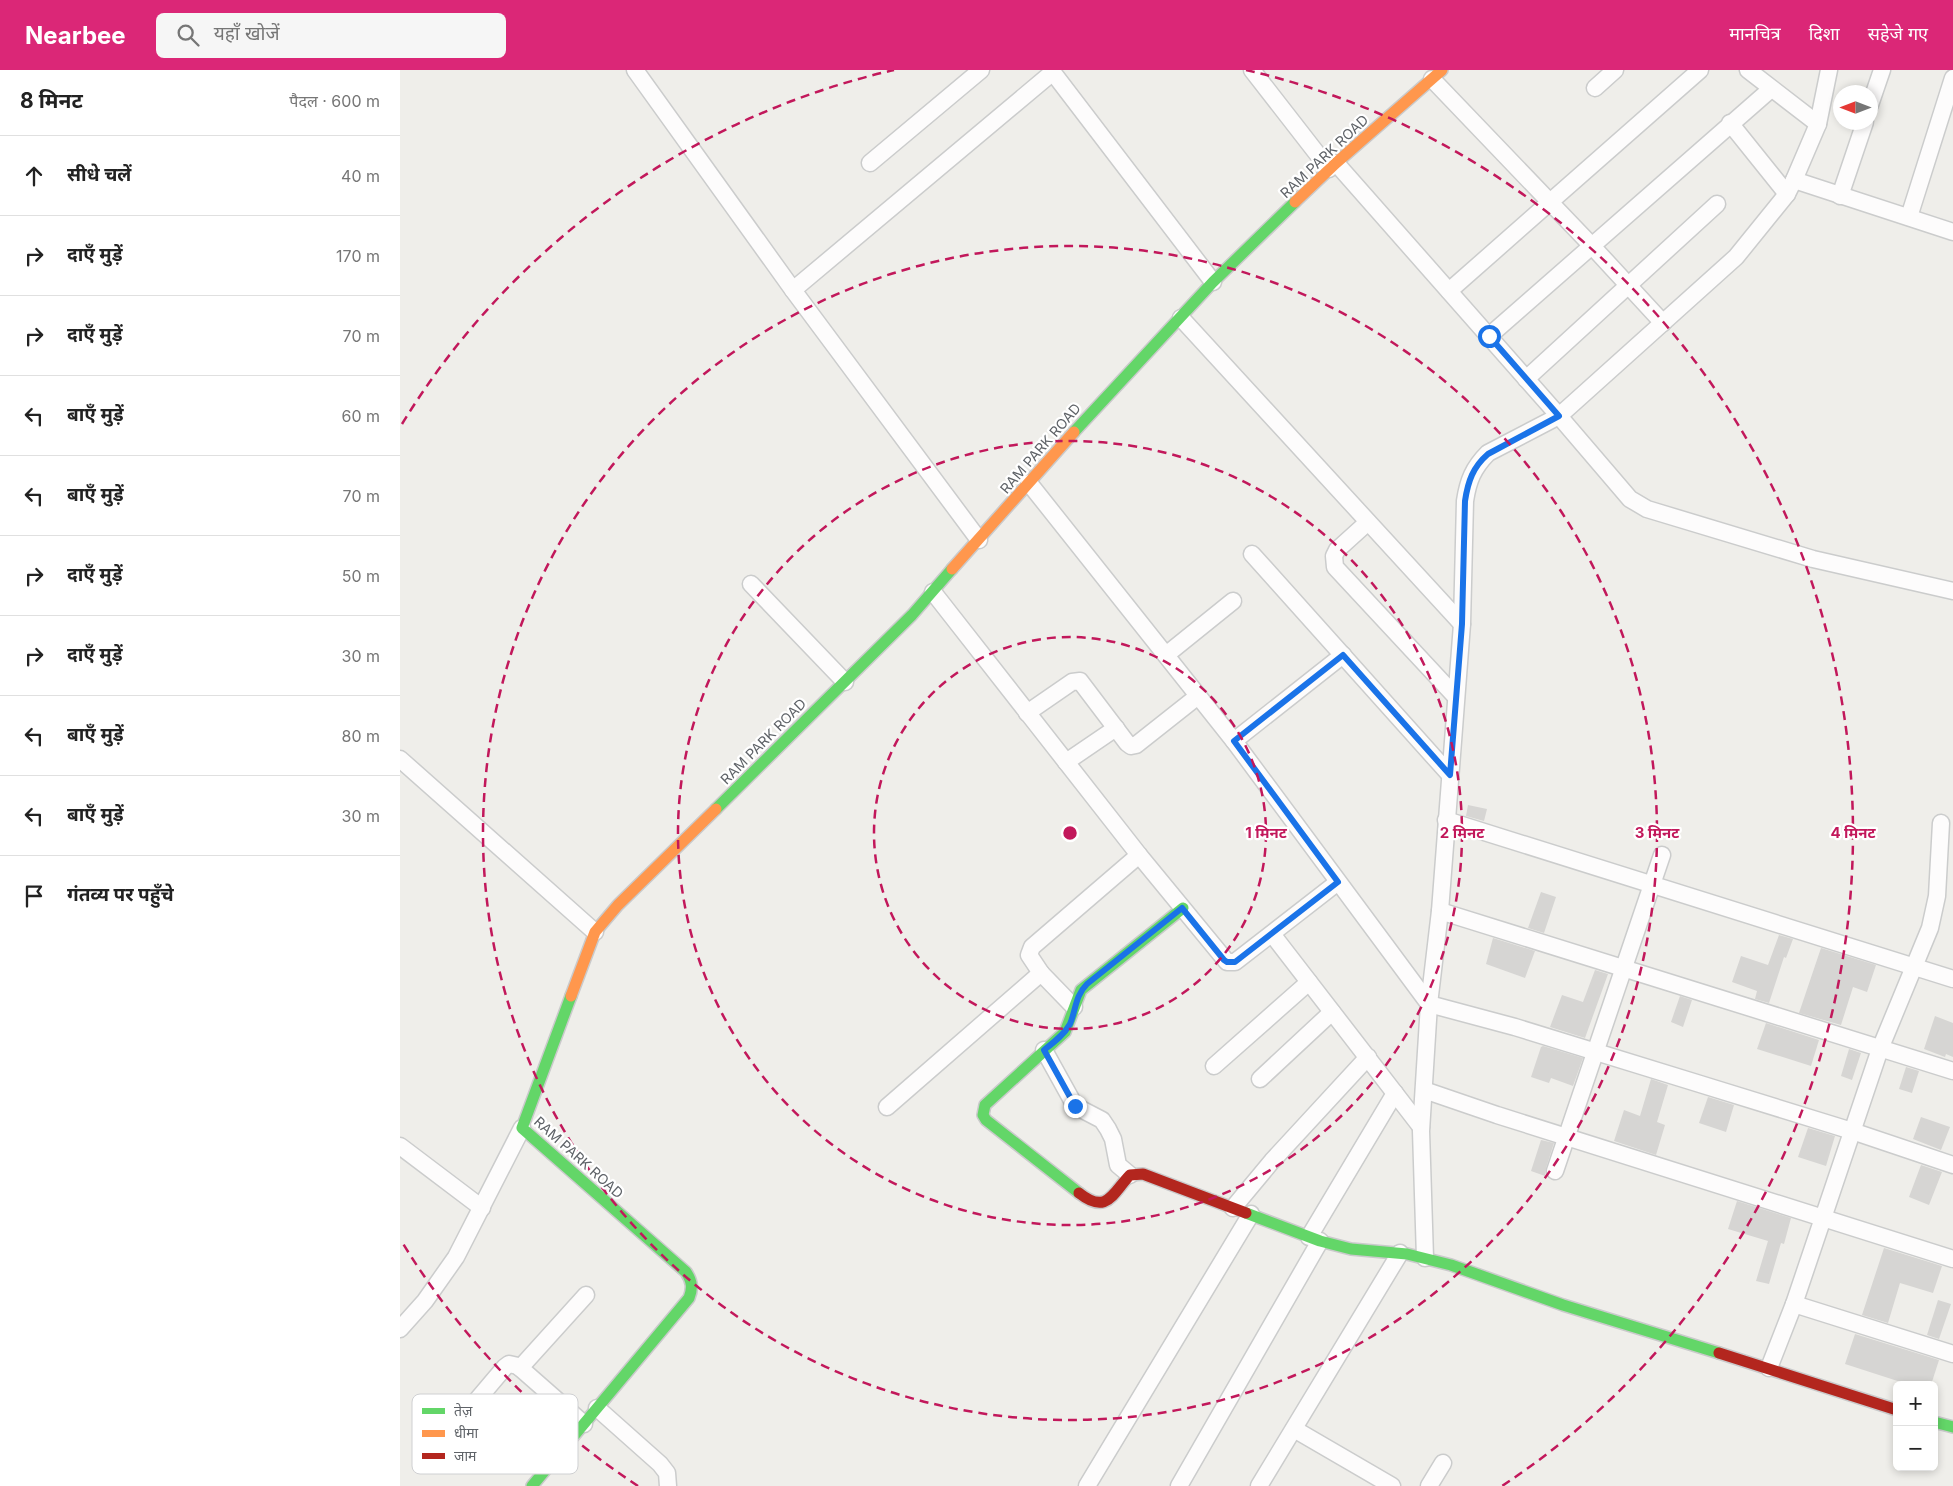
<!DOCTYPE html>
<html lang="hi">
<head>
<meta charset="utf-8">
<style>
  body { margin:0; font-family:Inter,"Noto Sans Devanagari",sans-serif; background:#f6f6f6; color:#222 }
  .controls { position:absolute; right:15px; bottom:15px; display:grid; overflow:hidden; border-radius:8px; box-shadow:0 2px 8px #0003 }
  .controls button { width:45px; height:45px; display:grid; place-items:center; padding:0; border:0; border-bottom:1px solid #e0e0e0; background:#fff; color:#222; font:25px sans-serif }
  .compass { position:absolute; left:1433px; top:15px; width:45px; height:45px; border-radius:50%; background:#fff; box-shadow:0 2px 8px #0003; rotate:270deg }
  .stop { position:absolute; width:15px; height:15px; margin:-11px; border:4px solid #1a73e8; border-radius:50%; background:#fff }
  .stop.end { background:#1a73e8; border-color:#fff; box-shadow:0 1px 5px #0008 }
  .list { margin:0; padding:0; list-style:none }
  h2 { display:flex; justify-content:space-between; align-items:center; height:65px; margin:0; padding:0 20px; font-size:21px }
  h2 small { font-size:16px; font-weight:400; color:#767676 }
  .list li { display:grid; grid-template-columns:32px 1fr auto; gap:15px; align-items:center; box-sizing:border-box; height:80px; padding:0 20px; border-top:1px solid #e0e0e0 }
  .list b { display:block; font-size:19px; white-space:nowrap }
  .list em { font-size:16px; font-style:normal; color:#767676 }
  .icon { flex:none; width:28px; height:28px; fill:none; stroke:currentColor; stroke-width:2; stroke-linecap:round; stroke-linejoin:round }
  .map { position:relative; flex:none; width:1553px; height:1416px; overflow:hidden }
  header { display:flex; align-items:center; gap:30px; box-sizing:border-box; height:70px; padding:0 25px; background:#db2777; color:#fff }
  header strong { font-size:24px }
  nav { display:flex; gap:28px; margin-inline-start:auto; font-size:18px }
  .search { width:350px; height:45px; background:#f6f6f6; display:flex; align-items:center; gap:12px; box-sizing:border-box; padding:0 18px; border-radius:8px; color:#767676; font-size:19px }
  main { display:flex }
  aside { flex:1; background:#fff }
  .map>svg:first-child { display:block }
  .building { fill:#d6d5d3 }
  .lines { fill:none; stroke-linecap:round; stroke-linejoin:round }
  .street-casing { stroke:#cbcccc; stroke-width:19 }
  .fast-casing { stroke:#cacacb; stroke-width:14 }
  .slow-casing { stroke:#cacacb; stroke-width:14 }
  .jam-casing { stroke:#cacacb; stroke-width:14 }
  .street { stroke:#fdfcfc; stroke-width:16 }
  .fast { stroke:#63d668; stroke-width:11 }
  .slow { stroke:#ff974d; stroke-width:11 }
  .jam { stroke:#b3261e; stroke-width:11 }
  .route { stroke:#1a73e8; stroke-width:6 }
  .ring { fill:none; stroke:#c2185b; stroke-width:2.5; stroke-dasharray:9 6 }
  .labels { text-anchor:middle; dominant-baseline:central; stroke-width:4.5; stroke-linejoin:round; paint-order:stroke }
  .street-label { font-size:14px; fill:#5f6368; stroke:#fff }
  .key { fill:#fff; stroke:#cfd0d2; stroke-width:1 }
  .key-label { font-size:14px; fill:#5f6368 }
  .centre { fill:#c2185b; stroke:#fff; stroke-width:2.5 }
  .ring-label { font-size:15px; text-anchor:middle; font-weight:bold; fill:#c2185b; stroke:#fff; stroke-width:4.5; stroke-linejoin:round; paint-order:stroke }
</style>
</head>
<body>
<header>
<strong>Nearbee</strong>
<div class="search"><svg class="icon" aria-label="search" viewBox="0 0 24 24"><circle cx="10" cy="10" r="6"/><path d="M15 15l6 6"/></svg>यहाँ खोजें</div>
<nav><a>मानचित्र</a><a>दिशा</a><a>सहेजे गए</a></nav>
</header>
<main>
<aside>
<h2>8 मिनट<small>पैदल · 600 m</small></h2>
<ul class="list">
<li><svg class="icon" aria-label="ahead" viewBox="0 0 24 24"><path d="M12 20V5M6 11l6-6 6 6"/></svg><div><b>सीधे चलें</b></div><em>40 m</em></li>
<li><svg class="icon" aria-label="right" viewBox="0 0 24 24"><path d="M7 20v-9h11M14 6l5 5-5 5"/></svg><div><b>दाएँ मुड़ें</b></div><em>170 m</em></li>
<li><svg class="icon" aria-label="right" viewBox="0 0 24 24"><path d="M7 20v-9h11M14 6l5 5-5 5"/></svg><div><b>दाएँ मुड़ें</b></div><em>70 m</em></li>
<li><svg class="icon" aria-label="left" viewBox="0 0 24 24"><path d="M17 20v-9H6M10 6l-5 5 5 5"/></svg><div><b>बाएँ मुड़ें</b></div><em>60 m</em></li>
<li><svg class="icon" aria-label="left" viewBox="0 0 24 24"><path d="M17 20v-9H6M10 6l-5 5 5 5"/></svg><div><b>बाएँ मुड़ें</b></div><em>70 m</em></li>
<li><svg class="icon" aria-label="right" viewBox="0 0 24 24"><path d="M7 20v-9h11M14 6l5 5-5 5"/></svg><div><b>दाएँ मुड़ें</b></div><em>50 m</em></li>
<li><svg class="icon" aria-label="right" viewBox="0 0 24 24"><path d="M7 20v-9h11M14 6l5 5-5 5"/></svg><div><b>दाएँ मुड़ें</b></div><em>30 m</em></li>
<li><svg class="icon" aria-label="left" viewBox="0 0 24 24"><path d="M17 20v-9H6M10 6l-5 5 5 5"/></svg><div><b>बाएँ मुड़ें</b></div><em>80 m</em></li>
<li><svg class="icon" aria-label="left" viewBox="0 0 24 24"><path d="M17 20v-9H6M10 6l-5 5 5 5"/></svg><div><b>बाएँ मुड़ें</b></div><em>30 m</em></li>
<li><svg class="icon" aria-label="arrive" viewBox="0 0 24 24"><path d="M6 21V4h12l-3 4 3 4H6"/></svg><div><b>गंतव्य पर पहुँचे</b></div></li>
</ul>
</aside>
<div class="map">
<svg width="1553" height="1416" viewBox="0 0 1553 1416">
  <rect width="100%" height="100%" fill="#efeeea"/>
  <g class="building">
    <path d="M1068,735L1087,739L1084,751L1066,746Z"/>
    <path d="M1141,822L1156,827L1144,863L1128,858Z"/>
    <path d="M1379,865L1393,869L1386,888L1384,887L1369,933L1355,929L1357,921L1332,912L1341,886L1368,895Z"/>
    <path d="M1093,868L1135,881L1125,908L1086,894Z"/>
    <path d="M1421,878L1476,895L1467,922L1453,917L1441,955L1399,943Z"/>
    <path d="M1195,900L1208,904L1185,968L1150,957L1162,925L1183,932Z"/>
    <path d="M1280,926L1292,930L1283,957L1271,952Z"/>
    <path d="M1535,946L1553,953V987L1546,984L1545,987L1524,979Z"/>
    <path d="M1366,953L1419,970L1411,996L1357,979Z"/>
    <path d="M1143,976L1183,988L1173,1016L1151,1008L1149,1013L1131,1007L1141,977Z"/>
    <path d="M1449,979L1461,983L1452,1010L1441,1006Z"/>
    <path d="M1506,997L1519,1001L1512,1023L1499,1019Z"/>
    <path d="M1251,1009L1268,1015L1257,1052L1265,1055L1256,1085L1214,1071L1224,1040L1240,1046Z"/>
    <path d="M1308,1027L1334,1035L1326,1062L1299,1053Z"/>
    <path d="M1521,1047L1550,1057L1541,1080L1513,1069Z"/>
    <path d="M1408,1058L1435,1066L1426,1096L1398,1087Z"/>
    <path d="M1141,1070L1154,1073L1146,1098L1145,1106L1131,1101Z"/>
    <path d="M1521,1095L1542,1102L1529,1135L1509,1127Z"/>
    <path d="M1337,1131L1391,1148L1384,1174L1381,1173L1369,1214L1356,1211L1368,1171L1328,1159Z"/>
    <path d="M1484,1178L1542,1196L1533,1223L1500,1213L1488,1253L1462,1245Z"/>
    <path d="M1538,1230L1551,1234L1539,1269L1527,1265Z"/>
    <path d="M1455,1264L1539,1290L1531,1315H1510L1445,1294Z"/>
  </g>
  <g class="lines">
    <g class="street-casing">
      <g id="street">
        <path d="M235,0L393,220L579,470"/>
        <path d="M651,0L813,212"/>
        <path d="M852,0L929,99"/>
        <path d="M1348,0L1418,54"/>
        <path d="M1032,9L1192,176L1263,253"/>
        <path d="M1195,18L1215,0"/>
        <path d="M1470,35L1482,0"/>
        <path d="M1330,53L1387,124"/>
        <path d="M470,93L581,0"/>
        <path d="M936,93L1159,346L1230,429L1247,439L1413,489L1553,521"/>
        <path d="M1394,110L1553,162"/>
        <path d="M1440,126L1465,52"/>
        <path d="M1509,147L1553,8"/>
        <path d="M393,220L653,2"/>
        <path d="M1049,221L1300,0"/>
        <path d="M781,248L1062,554"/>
        <path d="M1089,266L1371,19"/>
        <path d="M1126,309L1317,134"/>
        <path d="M629,413L834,671L1029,934L1115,957L1300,1014L1452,1061L1553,1095"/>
        <path d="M968,452L937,480L934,486L935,497L1056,627"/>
        <path d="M852,484L1050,705"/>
        <path d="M351,514L445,612"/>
        <path d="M533,522L739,785L827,892H835L938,812"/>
        <path d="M766,585L833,531"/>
        <path d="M627,643L672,612L680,611L727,673L731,676L736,675L798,626"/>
        <path d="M834,671L943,585"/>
        <path d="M0,689L195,862"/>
        <path d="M666,692L716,658"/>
        <path d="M1046,750L1553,909"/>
        <path d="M1040,841L1553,1001"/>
        <path d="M872,864L1021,1057"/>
        <path d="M641,903L629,885L632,877L739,785"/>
        <path d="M644,980L675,1036L702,1050L708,1059L713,1069L718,1095L730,1105"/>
        <path d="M814,996L909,912"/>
        <path d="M860,1009L932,942"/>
        <path d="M1024,1020L1097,1045L1553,1189"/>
        <path d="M487,1037L641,903L674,937"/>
        <path d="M0,1076L82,1138"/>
        <path d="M1155,1101L1262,785"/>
        <path d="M833,1138L872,1091L968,987"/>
        <path d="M909,1167L995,1023"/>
        <path d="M1025,1188L1021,1061L1029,934L1040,841L1062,554L1065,431C1068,411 1073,398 1088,383L1159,346L1336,187L1387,124L1394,110L1418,54L1429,0"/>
        <path d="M1394,1234L1553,1284"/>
        <path d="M0,1259L25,1231L56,1187L122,1058"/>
        <path d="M120,1298L186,1225"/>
        <path d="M1369,1298L1394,1234L1480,979L1530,858L1537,826L1541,753"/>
        <path d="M197,1338L260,1394L267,1403L268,1416"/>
        <path d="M894,1359L992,1416"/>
        <path d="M39,1375L105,1297L109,1294L118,1296L184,1354"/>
        <path d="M687,1416L851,1144"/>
        <path d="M779,1416L920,1171"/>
        <path d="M859,1416L1000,1183"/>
        <path d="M1029,1416L1043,1393"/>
      </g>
    </g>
    <g class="fast-casing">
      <g id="fast">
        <path d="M674,362L813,212L895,132"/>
        <path d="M316,739L512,545L552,499"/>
        <path d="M679,1123L586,1050L583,1045L585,1035L665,962L681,920L783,838"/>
        <path d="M846,1143L920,1171L951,1179L1007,1184L1051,1195L1163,1235L1319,1283"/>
        <path d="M1534,1352L1553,1357"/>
        <path d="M132,1416L289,1228C293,1218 292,1211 286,1202L122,1058L171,926"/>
      </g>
    </g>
    <g class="slow-casing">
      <g id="slow">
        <path d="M895,132L936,93L1042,0"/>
        <path d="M552,499L674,362"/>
        <path d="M171,926L195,862L218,835L316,739"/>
      </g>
    </g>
    <g class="jam-casing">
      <g id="jam">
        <path d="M679,1123C707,1145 712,1124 730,1105L743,1104L846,1143"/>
        <path d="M1319,1283L1497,1340"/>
      </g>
    </g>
    <use href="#street" class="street"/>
    <use href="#fast" class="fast"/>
    <use href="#slow" class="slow"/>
    <use href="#jam" class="jam"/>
  </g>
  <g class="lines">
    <path class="route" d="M675,1036L644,980C653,973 664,965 670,954C676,940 675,926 687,914L782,838L824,890L827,892H835L938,812L834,671L943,585L1050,705L1062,554L1065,431C1068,411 1073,397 1088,384L1159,346L1089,266"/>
  </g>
  <g class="ring">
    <circle cx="670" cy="763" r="196"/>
    <circle cx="670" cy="763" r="392"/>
    <circle cx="670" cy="763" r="587"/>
    <path d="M238 1416A783 783 0 0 1 2 1172M2 354A783 783 0 0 1 494 0M846 0A783 783 0 0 1 1102 1416"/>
  </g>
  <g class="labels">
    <g class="street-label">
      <text transform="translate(924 86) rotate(-43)">RAM PARK ROAD</text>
      <text transform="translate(640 378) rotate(-49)">RAM PARK ROAD</text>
      <text transform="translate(363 671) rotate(-45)">RAM PARK ROAD</text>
      <text transform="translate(179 1087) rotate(42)">RAM PARK ROAD</text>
    </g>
  </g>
  <rect x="12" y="1324" width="166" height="80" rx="8" class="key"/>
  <rect x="22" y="1338" width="23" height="6" fill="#63d668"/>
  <rect x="22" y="1360" width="23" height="7" fill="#ff974d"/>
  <rect x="22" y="1383" width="23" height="6" fill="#b3261e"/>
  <g class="key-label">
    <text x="54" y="1346">तेज़</text>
    <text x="54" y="1368">धीमा</text>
    <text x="54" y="1391">जाम</text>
  </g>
  <circle cx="670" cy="763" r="8" class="centre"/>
  <g class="ring-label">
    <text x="866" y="768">1 मिनट</text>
    <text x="1062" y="768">2 मिनट</text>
    <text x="1257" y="768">3 मिनट</text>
    <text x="1453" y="768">4 मिनट</text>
  </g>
</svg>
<div class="controls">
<button>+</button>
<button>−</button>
</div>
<svg class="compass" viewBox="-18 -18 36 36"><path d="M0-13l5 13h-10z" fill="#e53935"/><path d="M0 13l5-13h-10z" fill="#767676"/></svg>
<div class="stop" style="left:1089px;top:266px"></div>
<div class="stop end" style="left:675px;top:1036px"></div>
</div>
</main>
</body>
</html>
